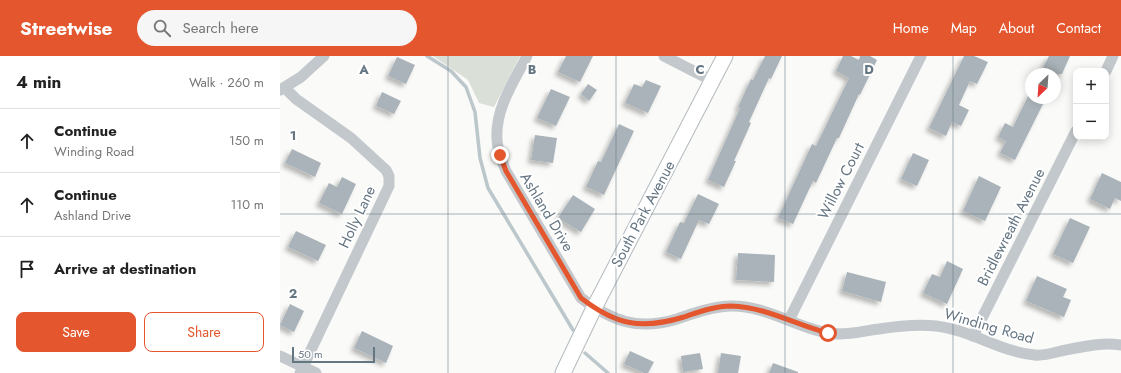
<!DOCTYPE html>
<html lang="en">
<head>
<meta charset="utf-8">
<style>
  body { margin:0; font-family:Jost,sans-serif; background:#f6f6f6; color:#222 }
  .controls { position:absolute; right:12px; top:12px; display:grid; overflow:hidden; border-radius:8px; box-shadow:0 2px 10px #0003 }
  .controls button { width:36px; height:36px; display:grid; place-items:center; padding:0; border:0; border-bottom:1px solid #e0e0e0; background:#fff; color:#222; font:20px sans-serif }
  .compass { position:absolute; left:745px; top:12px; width:36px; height:36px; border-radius:50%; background:#fff; box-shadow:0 2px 10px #0003; rotate:205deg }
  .scale { position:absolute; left:12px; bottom:10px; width:83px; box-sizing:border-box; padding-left:4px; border:2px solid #657683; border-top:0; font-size:11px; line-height:14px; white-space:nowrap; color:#657683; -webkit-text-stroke:3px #fff; paint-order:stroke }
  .stop { position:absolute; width:12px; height:12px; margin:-9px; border:3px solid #e4572e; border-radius:50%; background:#fff }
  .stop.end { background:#e4572e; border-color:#fff; box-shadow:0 1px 4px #0008 }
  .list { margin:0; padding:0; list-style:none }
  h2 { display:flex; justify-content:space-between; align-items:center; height:52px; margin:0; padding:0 16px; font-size:17px }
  h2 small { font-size:13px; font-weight:400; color:#767676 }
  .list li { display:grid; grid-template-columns:26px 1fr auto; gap:12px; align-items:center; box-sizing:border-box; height:64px; padding:0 16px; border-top:1px solid #e0e0e0 }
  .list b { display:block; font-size:15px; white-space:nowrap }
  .list p { margin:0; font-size:13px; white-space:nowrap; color:#767676 }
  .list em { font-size:13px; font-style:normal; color:#767676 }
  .actions { display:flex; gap:8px; padding:12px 16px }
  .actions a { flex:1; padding:9px 0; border:1px solid #e4572e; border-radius:8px; text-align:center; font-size:14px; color:#e4572e }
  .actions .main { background:#e4572e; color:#fff }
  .icon { flex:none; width:22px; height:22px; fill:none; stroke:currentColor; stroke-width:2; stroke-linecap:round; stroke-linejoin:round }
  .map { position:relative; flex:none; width:841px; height:317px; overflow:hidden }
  header { display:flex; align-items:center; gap:24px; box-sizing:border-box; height:56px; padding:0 20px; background:#e4572e; color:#fff }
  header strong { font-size:19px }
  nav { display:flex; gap:22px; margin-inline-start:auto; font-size:14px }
  .search { width:280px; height:36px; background:#f6f6f6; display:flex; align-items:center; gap:10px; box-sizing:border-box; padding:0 14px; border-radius:22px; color:#767676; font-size:15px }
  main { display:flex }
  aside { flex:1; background:#fff }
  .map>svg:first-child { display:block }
  .green { fill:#dadfd7 }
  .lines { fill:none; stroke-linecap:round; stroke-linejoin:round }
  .stream { stroke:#bbc7cb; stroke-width:3.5 }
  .building { fill:#aab3b9; filter:url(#shadow) }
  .secondary-casing { stroke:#b3babf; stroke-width:17 }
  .street { stroke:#c3c8cc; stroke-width:11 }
  .secondary { stroke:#fff; stroke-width:15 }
  .route { stroke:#e4572e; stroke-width:5 }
  .grid { fill:none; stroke:#657683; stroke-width:1; stroke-opacity:0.55 }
  .labels { text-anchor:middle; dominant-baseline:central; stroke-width:4; stroke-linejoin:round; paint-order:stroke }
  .street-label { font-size:15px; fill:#657683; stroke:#fff }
  .grid-label { font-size:13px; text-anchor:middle; font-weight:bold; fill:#657683; stroke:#fff; stroke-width:4; stroke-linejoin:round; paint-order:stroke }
</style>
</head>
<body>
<header>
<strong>Streetwise</strong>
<div class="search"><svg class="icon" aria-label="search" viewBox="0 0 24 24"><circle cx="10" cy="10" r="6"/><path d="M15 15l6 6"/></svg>Search here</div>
<nav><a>Home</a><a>Map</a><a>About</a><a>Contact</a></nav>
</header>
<main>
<aside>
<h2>4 min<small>Walk · 260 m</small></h2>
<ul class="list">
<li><svg class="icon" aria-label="ahead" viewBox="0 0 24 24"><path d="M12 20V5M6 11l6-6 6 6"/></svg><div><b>Continue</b><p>Winding Road</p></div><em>150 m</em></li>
<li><svg class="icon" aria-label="ahead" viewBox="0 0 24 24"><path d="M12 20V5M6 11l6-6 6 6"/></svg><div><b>Continue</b><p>Ashland Drive</p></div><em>110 m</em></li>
<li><svg class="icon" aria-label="arrive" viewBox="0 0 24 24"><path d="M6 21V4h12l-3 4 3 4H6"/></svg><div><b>Arrive at destination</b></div></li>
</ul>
<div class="actions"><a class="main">Save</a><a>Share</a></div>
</aside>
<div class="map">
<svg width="841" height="317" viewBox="0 0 841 317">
  <defs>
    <filter id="shadow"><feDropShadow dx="-3.5" dy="3.5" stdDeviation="2" flood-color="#0004"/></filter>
  </defs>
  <rect width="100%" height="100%" fill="#fafaf8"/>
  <path class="green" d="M153,0H240L214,51L199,47L188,24Z"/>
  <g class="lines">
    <g class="stream">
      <path d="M147,0L171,15L186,31L195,56L200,102L208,132L293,274"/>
      <path d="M305,297L328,317"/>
    </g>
  </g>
  <g class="building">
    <path d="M286,0H313L300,26L278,16Z"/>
    <path d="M485,0H502L491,23L489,22L469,66L471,67L454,105H456L444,131L428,124L460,52L458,51L471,23L473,24Z"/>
    <path d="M563,0H571L579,4L580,0H590L597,4L580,39L579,38L559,82H557L536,127L533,125L513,168L498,162L532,88L536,90L569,22L556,15Z"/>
    <path d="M684,0H694L708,6L697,28L690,25L679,49L689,54L681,70L672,66L666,80L649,72Z"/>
    <path d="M769,0H790L782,18H760Z"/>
    <path d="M117,1L135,9L126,28L108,20Z"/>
    <path d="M366,24L381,30L368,57L345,47L354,28L362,31Z"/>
    <path d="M308,28L317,34L309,45L301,38Z"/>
    <path d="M271,33L290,41L276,70L257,62Z"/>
    <path d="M751,34V42H766L735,104L720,97L726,85L718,81L725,67L733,71Z"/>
    <path d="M102,36L121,45L114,58L96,50Z"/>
    <path d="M339,68L354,75L324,139L306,131L318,105L321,106Z"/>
    <path d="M255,79L277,82L273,107L251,104Z"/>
    <path d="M12,93L41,107L35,121L5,107Z"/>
    <path d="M633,97L649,104L637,130L621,123Z"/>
    <path d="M822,117L841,126V145L835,142L830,153L810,143Z"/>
    <path d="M699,120L721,131L705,165L683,155Z"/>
    <path d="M62,121L76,128L62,158L39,147L49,127L57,131Z"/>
    <path d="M418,138L439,148L429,168L419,164L401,203L386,196L400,166L404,167Z"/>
    <path d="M293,139L315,153L301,176L278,162Z"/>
    <path d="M790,162L810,171L793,207L773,198Z"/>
    <path d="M16,175L46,189L38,205L8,191Z"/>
    <path d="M458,197L495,199L494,226L456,224Z"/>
    <path d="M667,205L683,213L667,248L643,237L652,218L660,221Z"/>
    <path d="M567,216L606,226L601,246L562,235Z"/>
    <path d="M757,220L787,233L783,241L791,244L784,261L746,245Z"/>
    <path d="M10,248L24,255L14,276L0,269Z"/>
    <path d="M82,275L113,290L106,307L74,292Z"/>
    <path d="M350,295L374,306L368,317H364L344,308Z"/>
    <path d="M420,297L423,313L403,316L401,300Z"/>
    <path d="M441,297L461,300L458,317H438Z"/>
    <path d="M493,307L518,316V317H489Z"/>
  </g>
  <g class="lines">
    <g class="secondary-casing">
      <path id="secondary" d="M283,317L314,252L445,0"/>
    </g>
    <g class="street">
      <path d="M247,0C234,25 215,53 217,83C217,94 222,105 226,115L301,242C332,265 358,275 397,263C414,257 431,251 450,250C485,249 515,271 548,277C565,280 582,275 599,273C618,270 637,268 656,270C691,274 720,296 755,299C763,300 773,297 781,295C801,291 821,286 841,289"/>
      <path d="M384,0L433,25"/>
      <path d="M826,15L833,0"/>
      <path d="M5,32L16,43L71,82L106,114L109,120V130L20,317"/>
      <path d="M0,34L21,21L44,0"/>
      <path d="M509,264L641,0"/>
      <path d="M693,280L796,75"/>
      <path d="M0,300L36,317"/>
    </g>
    <use href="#secondary" class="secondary"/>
  </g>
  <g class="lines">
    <path class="route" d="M220,99L226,115L301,242C336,269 361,274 404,261C419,256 435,250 451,250C486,251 516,269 548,277"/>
  </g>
  <path class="grid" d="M168,0V317M336,0V317M505,0V317M673,0V317M0,158H841"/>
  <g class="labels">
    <g class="street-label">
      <text transform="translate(561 125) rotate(-63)">Willow Court</text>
      <text transform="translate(267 156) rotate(59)">Ashland Drive</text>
      <text transform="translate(363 158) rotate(-62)">South Park Avenue</text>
      <text transform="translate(77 161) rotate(-65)">Holly Lane</text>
      <text transform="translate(731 171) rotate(-63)">Bridlewreath Avenue</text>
      <text transform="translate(709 270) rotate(16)">Winding Road</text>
    </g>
  </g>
  <g class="grid-label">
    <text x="84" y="18">A</text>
    <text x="252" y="18">B</text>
    <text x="420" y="18">C</text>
    <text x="589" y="18">D</text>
    <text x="13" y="84">1</text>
    <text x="13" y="242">2</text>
  </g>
</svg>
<div class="controls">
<button>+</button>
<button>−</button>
</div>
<svg class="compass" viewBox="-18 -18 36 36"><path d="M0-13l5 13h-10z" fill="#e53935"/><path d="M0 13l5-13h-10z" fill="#767676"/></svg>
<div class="scale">50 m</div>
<div class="stop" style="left:548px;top:277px"></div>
<div class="stop end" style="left:220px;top:99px"></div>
</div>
</main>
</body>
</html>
